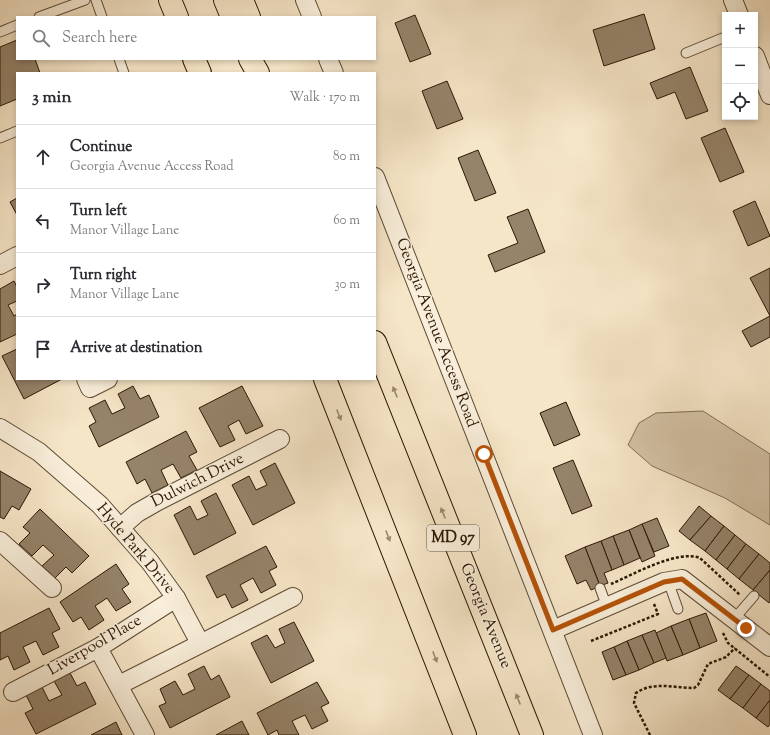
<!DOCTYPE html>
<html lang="en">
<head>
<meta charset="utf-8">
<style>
  body { margin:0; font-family:"Sorts Mill Goudy",serif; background:#f7f7f7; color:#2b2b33 }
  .controls { position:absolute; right:12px; top:12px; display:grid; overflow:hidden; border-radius:0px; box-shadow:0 2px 6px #0003 }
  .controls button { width:36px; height:36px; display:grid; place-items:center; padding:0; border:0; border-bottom:1px solid #e1e1e2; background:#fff; color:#2b2b33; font:20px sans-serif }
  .stop { position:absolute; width:12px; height:12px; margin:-9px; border:3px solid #b45309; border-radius:50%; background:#fff }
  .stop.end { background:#b45309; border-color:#fff; box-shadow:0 1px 4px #0008 }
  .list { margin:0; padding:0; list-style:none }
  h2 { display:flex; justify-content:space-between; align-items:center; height:52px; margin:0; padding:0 16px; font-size:17px }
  h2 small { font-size:13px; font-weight:400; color:#7c7c81 }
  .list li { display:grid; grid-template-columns:26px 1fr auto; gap:12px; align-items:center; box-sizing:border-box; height:64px; padding:0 16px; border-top:1px solid #e1e1e2 }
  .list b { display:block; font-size:15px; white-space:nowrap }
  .list p { margin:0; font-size:13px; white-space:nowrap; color:#7c7c81 }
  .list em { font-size:13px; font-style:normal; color:#7c7c81 }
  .icon { flex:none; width:22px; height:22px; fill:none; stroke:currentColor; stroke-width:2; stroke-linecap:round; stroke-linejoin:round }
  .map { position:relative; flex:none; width:770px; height:735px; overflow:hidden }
  .search { position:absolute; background:#fff; box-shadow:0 2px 6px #0003; left:16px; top:16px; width:360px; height:44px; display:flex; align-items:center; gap:10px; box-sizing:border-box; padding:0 14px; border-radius:0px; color:#7c7c81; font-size:15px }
  .panel { position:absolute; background:#fff; box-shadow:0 2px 6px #0003; left:16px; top:72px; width:360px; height:308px; border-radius:0px }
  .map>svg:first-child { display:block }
  .green { fill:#d4c3a7; stroke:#806d56 }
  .building { fill:#95836a; stroke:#2c1704 }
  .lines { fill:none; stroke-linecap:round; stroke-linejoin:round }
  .service-casing { stroke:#5e4b35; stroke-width:11 }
  .minor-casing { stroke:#5e4b35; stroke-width:20 }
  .primary-casing { stroke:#2c1704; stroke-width:24 }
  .path { stroke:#2c1704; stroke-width:2.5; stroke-dasharray:3 2; stroke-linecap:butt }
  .service { stroke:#f9efdb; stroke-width:9 }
  .minor { stroke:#f9efdb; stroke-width:18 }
  .primary { stroke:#f6e6c8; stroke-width:22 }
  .oneway { fill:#9b8970 }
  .route { stroke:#b45309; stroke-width:5 }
  .labels { text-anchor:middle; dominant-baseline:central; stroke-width:3; stroke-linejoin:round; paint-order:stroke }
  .shield { fill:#f9efdb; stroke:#6a5844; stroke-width:1 }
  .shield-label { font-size:15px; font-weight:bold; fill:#2c1704 }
  .street-label { font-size:16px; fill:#2c1704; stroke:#f9efdb }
</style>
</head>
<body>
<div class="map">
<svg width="770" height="735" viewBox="0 0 770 735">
  <rect width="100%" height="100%" fill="#f6e6c8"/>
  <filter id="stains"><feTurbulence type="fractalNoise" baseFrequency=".005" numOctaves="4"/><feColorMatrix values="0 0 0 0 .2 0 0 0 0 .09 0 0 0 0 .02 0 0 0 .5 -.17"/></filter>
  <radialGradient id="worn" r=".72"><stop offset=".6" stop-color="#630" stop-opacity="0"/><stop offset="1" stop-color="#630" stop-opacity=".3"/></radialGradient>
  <path class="green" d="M703,411L770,454V525L725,498L652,466L628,445L639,423L656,413Z"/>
  <g class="building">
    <path d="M644,14L655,49L604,66L593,30Z"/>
    <path d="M415,15L431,54L410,62L395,23Z"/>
    <path d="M17,40V59H35L40,73H17V99L0,106V47Z"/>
    <path d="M690,67L708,111L686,119L675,92L657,99L650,83Z"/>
    <path d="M447,81L463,119L437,129L422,91Z"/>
    <path d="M725,128L744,172L720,182L701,138Z"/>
    <path d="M478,150L496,193L475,201L458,158Z"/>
    <path d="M17,198V215L10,202Z"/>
    <path d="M755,201L770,236L748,246L733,211Z"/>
    <path d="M528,209L545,252L495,272L488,255L518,243L507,217Z"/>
    <path d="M770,268V337L751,347L742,331L770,316L750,278Z"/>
    <path d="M14,281L17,287V301L8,305L14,316L17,314V334L0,342V289Z"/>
    <path d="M17,349V379H62L24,399L2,356Z"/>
    <path d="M133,386L140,399L149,395L159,417L99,447L89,426L96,422L89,408L105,400L112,414L125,408L118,394Z"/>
    <path d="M242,386L263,426L246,434L239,420L228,426L235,440L220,447L199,408Z"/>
    <path d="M566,402L580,435L554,446L540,413Z"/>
    <path d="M186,431L197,452L189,456L197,470L181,478L173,464L161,470L168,485L152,493L145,479L137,484L126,462Z"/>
    <path d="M573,460L592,506L572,514L553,468Z"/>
    <path d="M275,463L295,503L253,525L232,485L249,476L256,490L267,485L260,471Z"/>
    <path d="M0,471L31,489L19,510L12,506L4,519L0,517Z"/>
    <path d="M216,493L236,533L194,555L174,515L190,506L197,520L208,515L201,501Z"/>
    <path d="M699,506L711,516L690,540L679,531Z"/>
    <path d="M40,509L89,556L72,573L66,567L55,578L42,566L54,555L43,545L32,556L19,544L30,533L23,527Z"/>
    <path d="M711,516L724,526L705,551L690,540Z"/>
    <path d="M657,518L669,546L654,552L642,524Z"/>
    <path d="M642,524L655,556L642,562L629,530Z"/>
    <path d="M724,526L735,535L716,560L705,551Z"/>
    <path d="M629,530L640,558L624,565L613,536Z"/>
    <path d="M735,535L746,544L727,569L716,560Z"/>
    <path d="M613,536L624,565L612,570L601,541Z"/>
    <path d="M601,541L612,570L604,573L608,583L600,586L585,547Z"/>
    <path d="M746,544L759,554L739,579L727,569Z"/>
    <path d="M266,546L277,567L269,571L276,585L261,593L253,578L240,585L248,600L232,608L225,594L217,598L206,576Z"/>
    <path d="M585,547L600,586L591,590L586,580L577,584L565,556Z"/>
    <path d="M759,554L770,563V570L753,590L739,579Z"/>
    <path d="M116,564L129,584L122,589L131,602L116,611L107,598L95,606L104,620L89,630L81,617L73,622L60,602Z"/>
    <path d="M770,570V601L769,603L753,590Z"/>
    <path d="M49,608L60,629L52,633L59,647L43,655L36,641L23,647L30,662L14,670L8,656L0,660V633Z"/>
    <path d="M706,613L717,641L700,648L689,619Z"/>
    <path d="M689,619L700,648L683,655L671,626Z"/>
    <path d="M294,622L314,661L271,683L251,643L267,635L275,648L285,643L279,629Z"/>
    <path d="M671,626L683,655L667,661L656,633Z"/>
    <path d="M655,630L666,658L654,663L642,635Z"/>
    <path d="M642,635L654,663L639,670L627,641Z"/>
    <path d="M627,641L639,670L626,675L614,647Z"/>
    <path d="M614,647L626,675L613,680L602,652Z"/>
    <path d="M204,666L211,680L219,675L230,697L170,728L159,706L166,703L160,689L175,681L183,695L195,689L188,674Z"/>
    <path d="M736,666L749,675L730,699L718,690Z"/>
    <path d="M70,673L77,686L85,682L96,704L36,734L25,713L33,709L26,695L42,687L49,701L62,695L54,681Z"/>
    <path d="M749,675L761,684L743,708L730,699Z"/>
    <path d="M317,682L329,703L321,707L328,721L312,729L305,715L292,721L299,735H279L277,730L268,735L257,713Z"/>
    <path d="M761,684L770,691V700L756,718L743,708Z"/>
    <path d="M770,700V724L768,727L756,718Z"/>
    <path d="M242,721L249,735H216Z"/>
    <path d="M116,722L122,735H91Z"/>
  </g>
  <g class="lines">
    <g class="service-casing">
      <g id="service">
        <path d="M96,0L102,17"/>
        <path d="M39,17L85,0"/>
        <path d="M0,32L17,25"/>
        <path d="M686,53L725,37"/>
        <path d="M119,59L124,73"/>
        <path d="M0,138L17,131"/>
        <path d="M668,581L678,609"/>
        <path d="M600,588L607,607"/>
        <path d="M734,619L754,596"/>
      </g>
    </g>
    <g class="minor-casing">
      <g id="minor">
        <path d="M305,0L312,17"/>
        <path d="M733,0L739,15"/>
        <path d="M755,56L770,95"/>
        <path d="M328,59L334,73"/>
        <path d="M375,177L593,735"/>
        <path d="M0,265L17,256"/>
        <path d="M86,379L90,388L108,379"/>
        <path d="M0,428L39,452L100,505L150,562L176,598L200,643"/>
        <path d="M120,528L137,513L158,501L280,439"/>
        <path d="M0,541L52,588"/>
        <path d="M553,630L664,582L682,579L770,647"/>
        <path d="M98,648L145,735"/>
        <path d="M119,685L293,597"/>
        <path d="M13,692L98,648L176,598"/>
      </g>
    </g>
    <g class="primary-casing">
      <g id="primary">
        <path d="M170,0L177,17"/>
        <path d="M225,0L232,17"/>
        <path d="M242,0L249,17"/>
        <path d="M194,59L200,73"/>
        <path d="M250,59L258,73"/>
        <path d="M375,342L532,735"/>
        <path d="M325,379L465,735"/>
      </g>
    </g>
    <g class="path">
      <path d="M611,584C632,575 678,549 700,558L740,595"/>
      <path d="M723,633L728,643L770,677"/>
      <path d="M591,641L658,614L654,604"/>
      <path d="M650,735L634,703L636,693C653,681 674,688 694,688L698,685L708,664L726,657L735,648"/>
    </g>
    <use href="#service" class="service"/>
    <use href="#minor" class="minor"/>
    <use href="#primary" class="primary"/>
  </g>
  <defs><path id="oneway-solid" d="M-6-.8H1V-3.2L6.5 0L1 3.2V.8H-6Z"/></defs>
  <g class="oneway">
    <use href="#oneway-solid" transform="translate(395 392) rotate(-112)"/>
    <use href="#oneway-solid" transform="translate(339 415) rotate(68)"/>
    <use href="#oneway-solid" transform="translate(443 513) rotate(-112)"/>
    <use href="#oneway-solid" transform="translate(388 536) rotate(69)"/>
    <use href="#oneway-solid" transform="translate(435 657) rotate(69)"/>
    <use href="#oneway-solid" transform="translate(518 699) rotate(-112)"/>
  </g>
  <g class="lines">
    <path class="route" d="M484,454L553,630L664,582L682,579L746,628"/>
  </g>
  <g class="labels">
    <rect class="shield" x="427" y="525" width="52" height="26" rx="3"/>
    <g class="shield-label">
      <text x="453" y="538">MD 97</text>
    </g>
    <g class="street-label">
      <text transform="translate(436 333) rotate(69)">Georgia Avenue Access Road</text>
      <text transform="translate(198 481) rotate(-27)">Dulwich Drive</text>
      <text transform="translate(135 549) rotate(50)">Hyde Park Drive</text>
      <text transform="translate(485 616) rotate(68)">Georgia Avenue</text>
      <text transform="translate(95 646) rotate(-30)">Liverpool Place</text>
    </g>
  </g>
  <rect width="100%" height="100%" filter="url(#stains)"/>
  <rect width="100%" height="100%" fill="url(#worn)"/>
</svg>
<div class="controls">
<button>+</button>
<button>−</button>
<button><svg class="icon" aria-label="locate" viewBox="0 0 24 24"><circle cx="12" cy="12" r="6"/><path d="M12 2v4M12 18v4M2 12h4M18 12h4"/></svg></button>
</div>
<div class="stop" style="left:484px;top:454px"></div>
<div class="stop end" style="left:746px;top:628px"></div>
<div class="search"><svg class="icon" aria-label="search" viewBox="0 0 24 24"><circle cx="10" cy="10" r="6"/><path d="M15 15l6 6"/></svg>Search here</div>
<section class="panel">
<h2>3 min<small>Walk · 170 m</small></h2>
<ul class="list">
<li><svg class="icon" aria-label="ahead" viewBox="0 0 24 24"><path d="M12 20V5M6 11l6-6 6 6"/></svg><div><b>Continue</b><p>Georgia Avenue Access Road</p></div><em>80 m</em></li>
<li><svg class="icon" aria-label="left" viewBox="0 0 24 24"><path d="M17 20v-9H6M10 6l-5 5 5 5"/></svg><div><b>Turn left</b><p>Manor Village Lane</p></div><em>60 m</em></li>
<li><svg class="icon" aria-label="right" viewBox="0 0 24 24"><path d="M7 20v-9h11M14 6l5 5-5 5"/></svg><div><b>Turn right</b><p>Manor Village Lane</p></div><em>30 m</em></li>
<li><svg class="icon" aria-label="arrive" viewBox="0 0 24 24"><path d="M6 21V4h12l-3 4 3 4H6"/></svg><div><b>Arrive at destination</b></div></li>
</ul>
</section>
</div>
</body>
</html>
